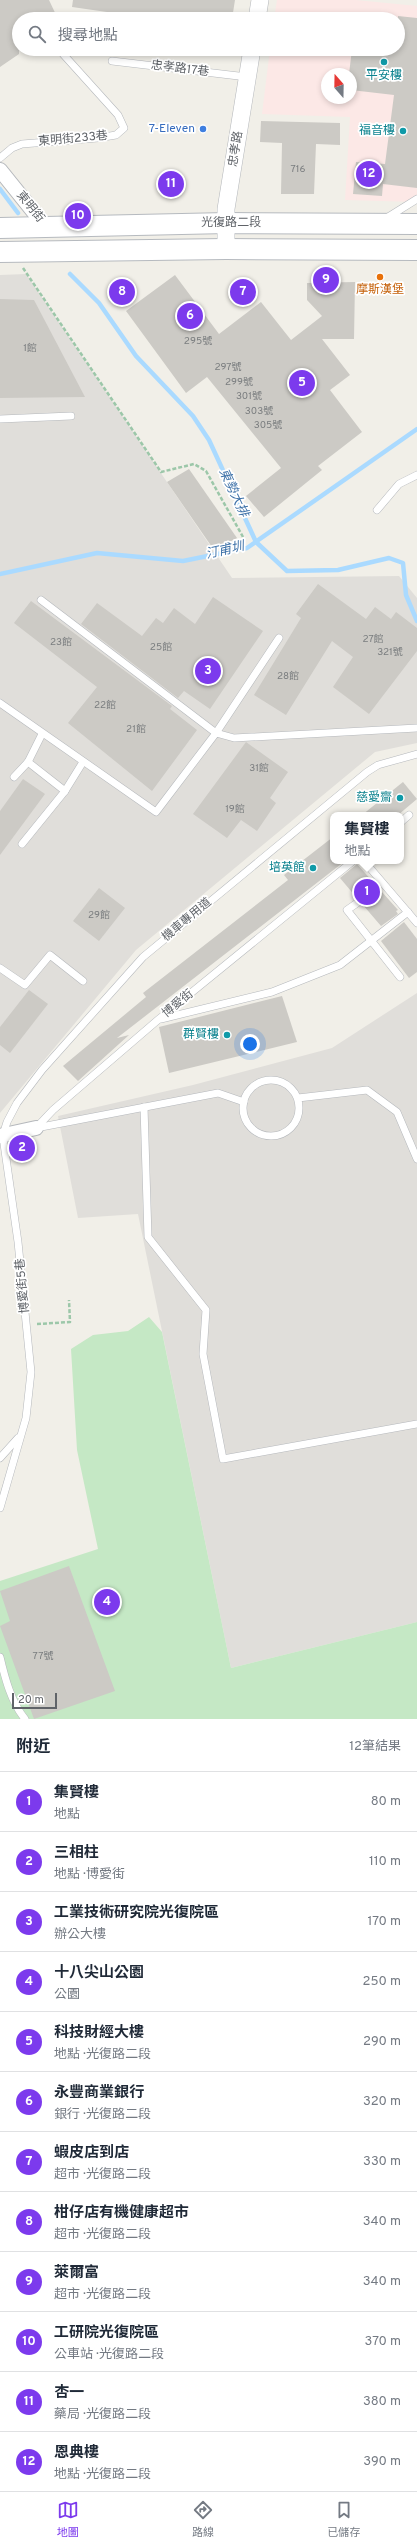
<!DOCTYPE html>
<html lang="zh-TW">
<head>
<meta charset="utf-8">
<style>
  body { margin:0; font-family:Overpass,"Noto Sans TC",sans-serif; background:#f2f2f3; color:#1f2937 }
  .compass { position:absolute; left:321px; top:68px; width:36px; height:36px; border-radius:50%; background:#fff; box-shadow:0 2px 6px #0003; rotate:340deg }
  .scale { position:absolute; left:12px; bottom:10px; width:45px; box-sizing:border-box; padding-left:4px; border:2px solid #5f6368; border-top:0; font-size:11px; line-height:14px; white-space:nowrap; color:#5f6368; -webkit-text-stroke:3px #fff; paint-order:stroke }
  .you { position:absolute; left:250px; top:1044px; width:14px; height:14px; margin:-10px; border:3px solid #fff; border-radius:50%; background:#1a73e8; box-shadow:0 0 0 6px #1a73e833 }
  .badge { display:grid; place-items:center; width:26px; height:26px; border-radius:50%; background:#7c3aed; color:#fff; font-size:13px; font-weight:700 }
  .pin { position:absolute; translate:-50% -50%; border:2px solid #fff; box-shadow:0 1px 4px #0006 }
  .popup { position:absolute; left:330px; top:812px; width:74px; height:52px; box-sizing:border-box; display:grid; place-content:center; border-radius:8px; background:#fff; filter:drop-shadow(0 1px 3px #0005); font-size:13px; white-space:nowrap; color:#747a83 }
  .popup b { font-size:15px; color:#1f2937 }
  .popup::after { content:''; position:absolute; left:50%; top:100%; margin-left:-8px; border:8px solid transparent; border-top-color:#fff }
  .list { margin:0; padding:0; list-style:none }
  h2 { display:flex; justify-content:space-between; align-items:center; height:52px; margin:0; padding:0 16px; font-size:17px }
  h2 small { font-size:13px; font-weight:400; color:#747a83 }
  .list li { display:grid; grid-template-columns:26px 1fr auto; gap:12px; align-items:center; box-sizing:border-box; height:60px; padding:0 16px; border-top:1px solid #e0e1e3 }
  .list b { display:block; font-size:15px; white-space:nowrap }
  .list p { margin:0; font-size:13px; white-space:nowrap; color:#747a83 }
  .list em { font-size:13px; font-style:normal; color:#747a83 }
  .icon { flex:none; width:22px; height:22px; fill:none; stroke:currentColor; stroke-width:2; stroke-linecap:round; stroke-linejoin:round }
  .map { position:relative; flex:none; width:417px; height:1719px; overflow:hidden }
  .search { position:absolute; background:#fff; box-shadow:0 2px 6px #0003; left:12px; right:12px; top:12px; height:44px; display:flex; align-items:center; gap:10px; box-sizing:border-box; padding:0 14px; border-radius:22px; color:#747a83; font-size:15px }
  .sheet { height:772px; background:#fff }
  nav { display:flex; justify-content:space-around; align-items:center; box-sizing:border-box; height:56px; border-top:1px solid #e0e1e3; background:#fff; font-size:11px; color:#747a83 }
  nav a { display:grid; justify-items:center; gap:2px }
  nav .on { color:#7c3aed }
  .map>svg:first-child { display:block }
  .industrial { fill:#e0deda }
  .medical { fill:#fce8e6; fill-rule:evenodd }
  .green { fill:#c5e8c5 }
  .lines { fill:none; stroke-linecap:round; stroke-linejoin:round }
  .stream { stroke:#aadaff; stroke-width:4.5 }
  .building { fill:#cccac5 }
  .service-casing { stroke:#b5b8bc; stroke-width:8 }
  .minor-casing { stroke:#b5b8bc; stroke-width:16 }
  .tertiary-casing { stroke:#b5b8bc; stroke-width:18 }
  .secondary-casing { stroke:#b6babf; stroke-width:22 }
  .path { stroke:#9cc7a9; stroke-width:2.5; stroke-dasharray:4 2; stroke-linecap:butt }
  .service { stroke:#fff; stroke-width:7 }
  .minor { stroke:#fff; stroke-width:14 }
  .tertiary { stroke:#fff; stroke-width:17 }
  .secondary { stroke:#fff; stroke-width:20 }
  .culture-dot { fill:#0f9aa8; stroke:#fff; stroke-width:1.5 }
  .shop-dot { fill:#3f7fe0; stroke:#fff; stroke-width:1.5 }
  .food-dot { fill:#e8710a; stroke:#fff; stroke-width:1.5 }
  .labels { text-anchor:middle; dominant-baseline:central; stroke-width:3.5; stroke-linejoin:round; paint-order:stroke }
  .number-label { font-size:10px; fill:#7a7d7f }
  .street-label { font-size:12px; fill:#5f6368; stroke:#fff }
  .culture-label { font-size:12px; fill:#0d838f; stroke:#fff; text-anchor:end }
  .shop-label { font-size:12px; fill:#366cbe; stroke:#fff; text-anchor:end }
  .food-label { font-size:12px; fill:#c56008; stroke:#fff }
  .water-label { font-size:13px; font-style:italic; fill:#4174aa; stroke:#fff }
</style>
</head>
<body>
<div class="map">
<svg width="417" height="1719" viewBox="0 0 417 1719">
  <rect width="100%" height="100%" fill="#f1efe8"/>
  <g class="industrial">
    <path d="M26,274L232,578L399,576L417,598V743L375,752L136,950L0,1113V275Z"/>
    <path d="M417,993V1622L231,1668L138,1214L78,1218L58,1116L193,1085L332,1048Z"/>
  </g>
  <path class="medical" d="M277,0H356L417,6V202L345,200L350,117L262,114L270,49H398V19H274ZM327,74H351V98H327Z"/>
  <path class="green" d="M149,1317L162,1332L231,1668L417,1622V1719H0V1581L98,1549L77,1450L71,1349L93,1335L128,1331Z"/>
  <g class="lines">
    <g class="stream">
      <path d="M0,189L18,213"/>
      <path d="M70,274L99,303L136,356L193,416L209,440L256,542L287,571L338,570L389,558L403,563L406,595L417,621"/>
      <path d="M0,574L97,553L183,561L247,548L417,429"/>
    </g>
  </g>
  <g class="building">
    <path d="M0,0H49L58,19H19V54L0,67Z"/>
    <path d="M73,0H235L232,19H156L72,7Z"/>
    <path d="M398,16L417,18V188L383,184L382,196L353,194L356,162L385,164L394,95L351,90L349,74L352,49H398Z"/>
    <path d="M261,121L340,123V145L316,144L314,194H281L282,143L260,142Z"/>
    <path d="M175,275L219,334L261,302L291,340L322,316L307,300V283L355,282L354,339H322L350,375L330,390L362,432L318,466L322,470L264,517L246,496L281,468L207,377L186,393L126,311Z"/>
    <path d="M0,299L34,300L85,397L0,398Z"/>
    <path d="M189,469L237,538L214,550L167,482Z"/>
    <path d="M318,584L366,619L375,607L391,619L396,612L417,628V651L369,714L333,687L353,657L332,641L286,715L254,695L301,618L296,614Z"/>
    <path d="M213,597L263,631L210,709L184,691L178,698L81,624L97,603L142,636L156,618L163,623L174,608L195,624Z"/>
    <path d="M31,601L172,706L170,709L197,730L152,791L68,723L97,687L14,623Z"/>
    <path d="M246,742L288,772L270,798L276,803L257,831L241,820L227,838L193,814Z"/>
    <path d="M23,779L45,794L0,855V811Z"/>
    <path d="M403,782L417,799L398,815H362Z"/>
    <path d="M333,837V861H345L117,1038L129,1035L78,1081L63,1066L146,997L143,993L288,880L284,875Z"/>
    <path d="M357,864L398,910L396,911L398,914L381,926L363,905L364,898L356,897L340,878Z"/>
    <path d="M99,888L125,908L99,941L73,921Z"/>
    <path d="M404,922L417,939V972L409,978L381,941Z"/>
    <path d="M29,990L48,1004L10,1053L0,1045V1027Z"/>
    <path d="M282,996L297,1042L169,1073L159,1027Z"/>
    <path d="M69,1566L115,1691L34,1719L0,1626L10,1621L0,1591Z"/>
  </g>
  <g class="lines">
    <g class="service-casing">
      <g id="service">
        <path d="M112,61L247,77"/>
        <path d="M0,158L12,148L22,144L98,138L116,135L124,128L118,115L63,54"/>
        <path d="M385,219L417,199"/>
        <path d="M0,419L71,416"/>
        <path d="M377,510L399,484L417,475"/>
        <path d="M41,600L216,733L279,638"/>
        <path d="M0,703L156,812L216,733L234,738L417,728"/>
        <path d="M28,762L65,791"/>
        <path d="M14,777L28,762L42,734"/>
        <path d="M401,822L409,815"/>
        <path d="M22,844L65,791L83,762"/>
        <path d="M364,861L417,923"/>
        <path d="M360,901L347,910L400,977"/>
        <path d="M0,968L25,985L50,955L83,981"/>
        <path d="M161,1019L272,992L340,965L408,912"/>
        <circle cx="271" cy="1108" r="28"/>
        <path d="M298,1098L367,1090L397,1112L417,1159"/>
        <path d="M144,1107L148,1237L206,1310L203,1354L223,1459L417,1424"/>
        <path d="M36,1128L53,1110L159,1019L353,861"/>
        <path d="M36,1128L218,1093L244,1102"/>
        <path d="M0,1458L18,1438"/>
        <path d="M0,1508L26,1418L31,1372L18,1242L4,1144L3,1135L7,1122L17,1103L42,1070L143,957L367,772L378,765L417,754"/>
        <path d="M0,1657C5,1678 11,1702 25,1719"/>
      </g>
    </g>
    <g class="minor-casing">
      <g id="minor">
        <path d="M0,170L45,226"/>
        <path d="M0,1136L36,1128"/>
      </g>
    </g>
    <g class="tertiary-casing">
      <g id="tertiary">
        <path d="M257,19L260,0"/>
        <path d="M226,249V209L252,49"/>
      </g>
    </g>
    <g class="secondary-casing">
      <g id="secondary">
        <path d="M0,228L227,223L417,224"/>
        <path d="M0,252L226,249L417,250"/>
      </g>
    </g>
    <g class="path">
      <path d="M23,268L161,472L194,464L206,471L243,537"/>
      <path d="M37,1324L70,1322L69,1300"/>
    </g>
    <use href="#service" class="service"/>
    <use href="#minor" class="minor"/>
    <use href="#tertiary" class="tertiary"/>
    <use href="#secondary" class="secondary"/>
  </g>
  <g class="culture-dot">
    <circle cx="384" cy="62" r="4"/>
    <circle cx="403" cy="131" r="4"/>
    <circle cx="400" cy="798" r="4"/>
    <circle cx="313" cy="868" r="4"/>
    <circle cx="227" cy="1035" r="4"/>
  </g>
  <circle class="shop-dot" cx="203" cy="129" r="4"/>
  <circle class="food-dot" cx="380" cy="277" r="4"/>
  <g class="labels">
    <g class="number-label">
      <text x="298" y="169">716</text>
      <text x="198" y="341">295號</text>
      <text x="30" y="348">1館</text>
      <text x="228" y="367">297號</text>
      <text x="239" y="382">299號</text>
      <text x="249" y="396">301號</text>
      <text x="259" y="411">303號</text>
      <text x="268" y="425">305號</text>
      <text x="373" y="639">27館</text>
      <text x="61" y="642">23館</text>
      <text x="161" y="647">25館</text>
      <text x="390" y="652">321號</text>
      <text x="288" y="676">28館</text>
      <text x="105" y="705">22館</text>
      <text x="136" y="729">21館</text>
      <text x="259" y="768">31館</text>
      <text x="235" y="809">19館</text>
      <text x="99" y="915">29館</text>
      <text x="43" y="1656">77號</text>
    </g>
    <g class="street-label">
      <text transform="translate(180 69) rotate(7)">忠孝路17巷</text>
      <text transform="translate(73 139) rotate(-5)">東明街233巷</text>
      <text transform="translate(236 149) rotate(-81)">忠孝路</text>
      <text transform="translate(30 207) rotate(51)">東明街</text>
      <text x="231" y="223">光復路二段</text>
      <text transform="translate(187 920) rotate(-40)">機車專用道</text>
      <text transform="translate(178 1004) rotate(-39)">博愛街</text>
      <text transform="translate(23 1286) rotate(-95)">博愛街5巷</text>
    </g>
    <g class="culture-label">
      <text x="384" y="76" text-anchor="middle">平安樓</text>
      <text x="395" y="131">福音樓</text>
      <text x="392" y="798">慈愛齋</text>
      <text x="305" y="868">培英館</text>
      <text x="219" y="1035">群賢樓</text>
    </g>
    <g class="shop-label">
      <text x="195" y="129">7-Eleven</text>
    </g>
    <g class="food-label">
      <text x="380" y="290">摩斯漢堡</text>
    </g>
    <g class="water-label">
      <text transform="translate(233 493) rotate(65)">東勢大排</text>
      <text transform="translate(225 551) rotate(-13)">汀甫圳</text>
    </g>
  </g>
</svg>
<svg class="compass" viewBox="-18 -18 36 36"><path d="M0-13l5 13h-10z" fill="#e53935"/><path d="M0 13l5-13h-10z" fill="#747a83"/></svg>
<div class="scale">20 m</div>
<div class="you"></div>
<div class="pin badge" style="left:367px;top:892px">1</div>
<div class="popup"><b>集賢樓</b>地點</div>
<div class="pin badge" style="left:22px;top:1148px">2</div>
<div class="pin badge" style="left:208px;top:671px">3</div>
<div class="pin badge" style="left:107px;top:1602px">4</div>
<div class="pin badge" style="left:302px;top:383px">5</div>
<div class="pin badge" style="left:190px;top:316px">6</div>
<div class="pin badge" style="left:243px;top:292px">7</div>
<div class="pin badge" style="left:122px;top:292px">8</div>
<div class="pin badge" style="left:326px;top:280px">9</div>
<div class="pin badge" style="left:78px;top:216px">10</div>
<div class="pin badge" style="left:171px;top:184px">11</div>
<div class="pin badge" style="left:369px;top:174px">12</div>
<div class="search"><svg class="icon" aria-label="search" viewBox="0 0 24 24"><circle cx="10" cy="10" r="6"/><path d="M15 15l6 6"/></svg>搜尋地點</div>
</div>
<section class="sheet">
<h2>附近<small>12筆結果</small></h2>
<ul class="list">
<li><span class="badge">1</span><div><b>集賢樓</b><p>地點</p></div><em>80 m</em></li>
<li><span class="badge">2</span><div><b>三相柱</b><p>地點 · 博愛街</p></div><em>110 m</em></li>
<li><span class="badge">3</span><div><b>工業技術研究院光復院區</b><p>辦公大樓</p></div><em>170 m</em></li>
<li><span class="badge">4</span><div><b>十八尖山公園</b><p>公園</p></div><em>250 m</em></li>
<li><span class="badge">5</span><div><b>科技財經大樓</b><p>地點 · 光復路二段</p></div><em>290 m</em></li>
<li><span class="badge">6</span><div><b>永豐商業銀行</b><p>銀行 · 光復路二段</p></div><em>320 m</em></li>
<li><span class="badge">7</span><div><b>蝦皮店到店</b><p>超市 · 光復路二段</p></div><em>330 m</em></li>
<li><span class="badge">8</span><div><b>柑仔店有機健康超市</b><p>超市 · 光復路二段</p></div><em>340 m</em></li>
<li><span class="badge">9</span><div><b>萊爾富</b><p>超市 · 光復路二段</p></div><em>340 m</em></li>
<li><span class="badge">10</span><div><b>工研院光復院區</b><p>公車站 · 光復路二段</p></div><em>370 m</em></li>
<li><span class="badge">11</span><div><b>杏一</b><p>藥局 · 光復路二段</p></div><em>380 m</em></li>
<li><span class="badge">12</span><div><b>恩典樓</b><p>地點 · 光復路二段</p></div><em>390 m</em></li>
</ul>
</section>
<nav>
<a class="on"><svg class="icon" aria-label="map" viewBox="0 0 24 24"><path d="M3 6l6-2 6 2 6-2v14l-6 2-6-2-6 2zM9 4v14M15 6v14"/></svg>地圖</a>
<a><svg class="icon" aria-label="directions" viewBox="0 0 24 24"><path d="M12 3l9 9-9 9-9-9zM9 14v-3h6M13 9l2 2-2 2"/></svg>路線</a>
<a><svg class="icon" aria-label="saved" viewBox="0 0 24 24"><path d="M7 4h10v16l-5-4-5 4z"/></svg>已儲存</a>
</nav>
</body>
</html>
